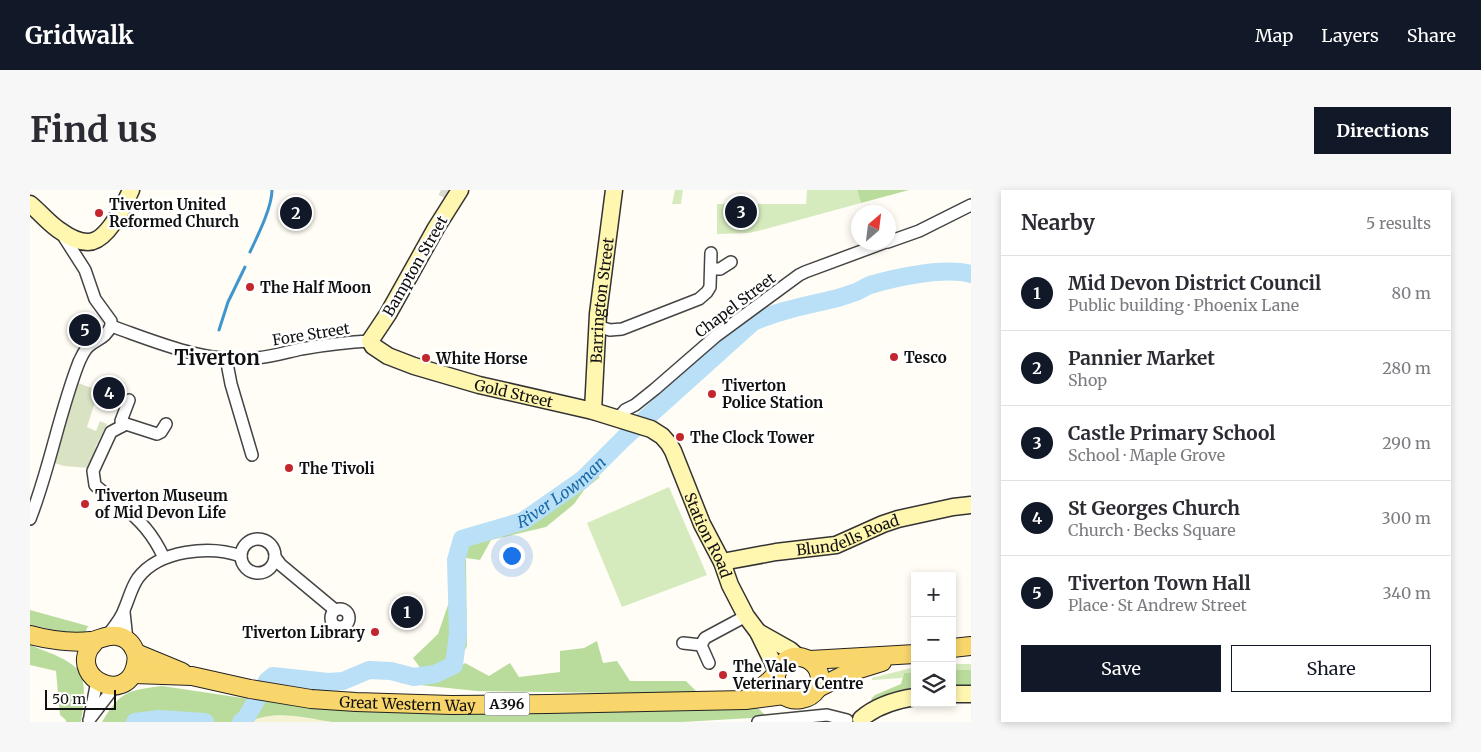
<!DOCTYPE html>
<html lang="en">
<head>
<meta charset="utf-8">
<style>
  body { margin:0; font-family:Merriweather,serif; background:#f7f7f7; color:#2b2b33 }
  .controls { position:absolute; right:15px; bottom:15px; display:grid; overflow:hidden; border-radius:0px; box-shadow:0 2px 8px #0003 }
  .controls button { width:45px; height:45px; display:grid; place-items:center; padding:0; border:0; border-bottom:1px solid #e1e1e2; background:#fff; color:#2b2b33; font:25px sans-serif }
  .compass { position:absolute; left:821px; top:15px; width:45px; height:45px; border-radius:50%; background:#fff; box-shadow:0 2px 8px #0003; rotate:28deg }
  .scale { position:absolute; left:15px; bottom:12px; width:71px; box-sizing:border-box; padding-left:5px; border:2px solid #111; border-top:0; font-size:14px; line-height:18px; white-space:nowrap; color:#111; -webkit-text-stroke:4px #fff; paint-order:stroke }
  .you { position:absolute; left:481px; top:365px; width:18px; height:18px; margin:-12px; border:4px solid #fff; border-radius:50%; background:#1a73e8; box-shadow:0 0 0 8px #1a73e833 }
  .badge { display:grid; place-items:center; width:32px; height:32px; border-radius:50%; background:#111827; color:#fff; font-size:16px; font-weight:700 }
  .pin { position:absolute; translate:-50% -50%; border:2px solid #fff; box-shadow:0 1px 5px #0006 }
  .list { margin:0; padding:0; list-style:none }
  h2 { display:flex; justify-content:space-between; align-items:center; height:65px; margin:0; padding:0 20px; font-size:21px }
  h2 small { font-size:16px; font-weight:400; color:#7c7c81 }
  .list li { display:grid; grid-template-columns:32px 1fr auto; gap:15px; align-items:center; box-sizing:border-box; height:75px; padding:0 20px; border-top:1px solid #e1e1e2 }
  .list b { display:block; font-size:19px; white-space:nowrap }
  .list p { margin:0; font-size:16px; white-space:nowrap; color:#7c7c81 }
  .list em { font-size:16px; font-style:normal; color:#7c7c81 }
  .actions { display:flex; gap:10px; padding:15px 20px }
  .actions a { flex:1; padding:11px 0; border:1px solid #111827; border-radius:0px; text-align:center; font-size:18px; color:#111827 }
  .actions .main { background:#111827; color:#fff }
  .icon { flex:none; width:28px; height:28px; fill:none; stroke:currentColor; stroke-width:2; stroke-linecap:round; stroke-linejoin:round }
  .map { position:relative; flex:none; width:941px; height:532px; overflow:hidden; border-radius:0px }
  header { display:flex; align-items:center; gap:30px; box-sizing:border-box; height:70px; padding:0 25px; background:#111827; color:#fff }
  header strong { font-size:24px }
  nav { display:flex; gap:28px; margin-inline-start:auto; font-size:18px }
  .intro { display:flex; align-items:center; justify-content:space-between; box-sizing:border-box; height:120px; padding:0 30px }
  h1 { margin:0; font-size:35px }
  .button { padding:12px 22px; border-radius:0px; background:#111827; color:#fff; font-size:18px; font-weight:700 }
  main { display:flex; gap:30px; padding:0 30px }
  aside { flex:1; background:#fff; border-radius:0px; box-shadow:0 2px 8px #0003 }
  .map>svg:first-child { display:block }
  .farmland { fill:#f6f3d4 }
  .green { fill:#d5ebbd }
  .forest { fill:#b9dc9c }
  .cemetery { fill:#d9e3c4 }
  .lines { fill:none; stroke-linecap:round; stroke-linejoin:round }
  .stream { stroke:#3f96cf; stroke-width:3 }
  .river { stroke:#b9e0f7; stroke-width:18 }
  .street-tunnel { stroke:#dbdad3; stroke-width:11; stroke-dasharray:11 5.5; stroke-linecap:butt }
  .street-casing { stroke:#444; stroke-width:14 }
  .secondary-casing { stroke:#333; stroke-width:19 }
  .primary-casing { stroke:#222; stroke-width:20 }
  .street { stroke:#fff; stroke-width:11 }
  .secondary { stroke:#fff6b0; stroke-width:16 }
  .primary { stroke:#f9d66b; stroke-width:18 }
  .poi-dot { fill:#c4262e; stroke:#fff; stroke-width:2 }
  .labels { text-anchor:middle; dominant-baseline:central; stroke-width:5; stroke-linejoin:round; paint-order:stroke }
  .shield { fill:#fff; stroke:#585858; stroke-width:1 }
  .shield-label { font-size:14px; font-weight:bold; fill:#111 }
  .poi-label { font-size:15px; font-weight:bold; fill:#111; stroke:#fff; text-anchor:start }
  .street-label { font-size:15px; fill:#111; stroke:#fff }
  .water-label { font-size:16px; font-style:italic; fill:#1768a6; stroke:#fff }
  .district-label { font-size:20px; font-weight:bold; fill:#111; stroke:#fff }
</style>
</head>
<body>
<header>
<strong>Gridwalk</strong>
<nav><a>Map</a><a>Layers</a><a>Share</a></nav>
</header>
<div class="intro"><h1>Find us</h1><a class="button">Directions</a></div>
<main>
<div class="map">
<svg width="941" height="532" viewBox="0 0 941 532">
  <rect width="100%" height="100%" fill="#fffdf5"/>
  <path class="farmland" d="M257,525L275,528L302,532H219L236,526Z"/>
  <g class="green">
    <path d="M645,0H653L651,14H642Z"/>
    <path d="M777,0H827L831,13L728,41L718,43L687,44V14H776Z"/>
    <path d="M639,297L677,385L592,417L557,333Z"/>
    <rect x="922" y="474" width="19" height="6"/>
    <path d="M885,477V482L874,483L872,488L842,490V488Z"/>
  </g>
  <g class="forest">
    <path d="M827,0H879L831,13Z"/>
    <path d="M557,280L570,287L554,300L544,314L516,337L461,350L450,370L436,368L437,456L429,471L391,479L383,468L408,444L419,412L423,349L479,335L524,305Z"/>
    <path d="M0,420L58,436L55,444L40,443L0,435Z"/>
    <path d="M567,451L573,473L587,471L600,491H656L669,504L447,501L370,493L382,479L420,486L435,473L459,486L480,473L489,487L530,482V461L554,458Z"/>
    <path d="M0,455C48,474 61,476 51,532H36V530L30,525L26,481L0,475Z"/>
    <path d="M922,480H941V497L922,498Z"/>
    <path d="M885,482V501L844,512L841,509L845,505L871,494L874,483Z"/>
    <path d="M132,496L253,514L305,520L725,515L737,527L652,532H302C275,528 245,519 219,532H72C90,501 99,500 132,496Z"/>
  </g>
  <path class="cemetery" d="M49,189L48,193L73,202L71,204L68,203L57,237L66,241L70,231L77,234L66,256L59,278L34,276L21,272L45,192Z"/>
  <g class="lines">
    <g class="stream">
      <path d="M220,62C228,45 242,17 242,0"/>
      <path d="M189,140L198,112L215,77"/>
    </g>
    <g class="river">
      <path d="M105,532L129,529L175,532"/>
      <path id="s1" d="M211,532L216,528L237,491L243,486L298,492L313,491L339,480L361,481L384,487L405,484L424,475L428,443L426,370L432,349L493,331L552,290L594,248L723,132C750,120 779,115 808,108C814,106 820,104 826,102C831,100 835,97 840,95C867,87 914,77 941,84"/>
    </g>
    <path class="street-tunnel" d="M411,0L417,3"/>
    <g class="street-casing">
      <g id="street">
        <path d="M32,44L55,80L65,109L81,131V136"/>
        <path d="M858,52L889,41L941,15"/>
        <path d="M681,79H690L701,72"/>
        <path d="M81,136C127,152 176,174 226,168C241,167 257,162 271,159C294,155 317,152 340,151"/>
        <path d="M567,136L580,140L592,139L669,109L677,102L680,97L681,63"/>
        <path d="M196,168L201,194L222,265"/>
        <path d="M588,228L595,220L605,215L625,199L686,146L769,85L775,82L856,52"/>
        <path d="M92,236L91,231L99,210"/>
        <path d="M0,329C20,278 29,223 49,172C52,166 54,160 59,156C68,148 75,149 81,136"/>
        <circle cx="228" cy="366" r="17"/>
        <path d="M245,367L251,375L305,420"/>
        <path d="M134,368C123,344 110,330 90,314C81,307 72,302 65,295L63,281L81,242L96,234L127,244L131,242L136,234"/>
        <circle cx="310" cy="428" r="9"/>
        <path d="M94,422L97,450"/>
        <path d="M77,446C83,438 91,429 94,420C99,409 101,398 108,388C129,360 180,355 211,366"/>
        <path d="M653,453L671,455"/>
        <path d="M679,473L671,455L675,448L716,426"/>
        <path d="M60,526L67,491"/>
        <path d="M59,530L85,496"/>
        <path d="M728,532L797,525L817,530"/>
      </g>
    </g>
    <g class="secondary-casing">
      <g id="secondary">
        <path id="s2" d="M430,0L406,38L358,124L340,151L343,156L358,166L384,176L449,195L563,221L621,239L632,246L639,254L643,261L672,334L692,372L700,395L716,426L728,442L747,481"/>
        <path d="M0,14C11,23 20,35 32,42C39,47 49,52 58,52C77,52 94,16 101,0"/>
        <path id="s3" d="M563,221L568,124L584,0"/>
        <path id="s4" d="M692,372L746,362L806,355L853,334L868,329L923,317L941,315"/>
        <path d="M728,442L760,460L768,467"/>
        <path d="M922,504H941"/>
        <path d="M831,529C846,516 865,510 885,507"/>
      </g>
    </g>
    <g class="primary-casing">
      <g id="primary">
        <path d="M0,445C18,450 42,453 61,451C70,450 77,444 87,446C94,447 101,452 104,459C108,465 107,471 105,478C95,513 43,490 59,459C61,456 64,453 66,450"/>
        <path d="M922,458L941,456"/>
        <path d="M106,463L152,482"/>
        <path d="M780,470L885,464"/>
        <path id="s5" d="M104,484L162,486L220,499L281,509L326,512L422,515L518,514L715,510L754,505"/>
        <path d="M788,498L820,482L852,472"/>
        <path d="M715,510C724,503 739,493 745,485C748,482 749,476 753,473C764,462 782,467 788,480C801,512 744,524 746,485"/>
      </g>
    </g>
    <use href="#street" class="street"/>
    <use href="#secondary" class="secondary"/>
    <use href="#primary" class="primary"/>
  </g>
  <g class="poi-dot">
    <circle cx="69" cy="23" r="5"/>
    <circle cx="220" cy="97" r="5"/>
    <circle cx="864" cy="167" r="5"/>
    <circle cx="396" cy="168" r="5"/>
    <circle cx="682" cy="204" r="5"/>
    <circle cx="650" cy="247" r="5"/>
    <circle cx="259" cy="278" r="5"/>
    <circle cx="55" cy="314" r="5"/>
    <circle cx="345" cy="442" r="5"/>
    <circle cx="693" cy="485" r="5"/>
  </g>
  <g class="labels">
    <rect class="shield" x="454.5" y="502.5" width="45" height="23" rx="4"/>
    <g class="shield-label">
      <text x="477" y="514">A396</text>
    </g>
    <g class="poi-label">
      <text x="79" y="14">Tiverton United<tspan x="79" dy="17">Reformed Church</tspan></text>
      <text x="230" y="97">The Half Moon</text>
      <text x="874" y="167">Tesco</text>
      <text x="406" y="168">White Horse</text>
      <text x="692" y="195">Tiverton<tspan x="692" dy="17">Police Station</tspan></text>
      <text x="660" y="247">The Clock Tower</text>
      <text x="269" y="278">The Tivoli</text>
      <text x="65" y="305">Tiverton Museum<tspan x="65" dy="17">of Mid Devon Life</tspan></text>
      <text x="335" y="442" text-anchor="end">Tiverton Library</text>
      <text x="703" y="476">The Vale<tspan x="703" dy="17">Veterinary Centre</tspan></text>
    </g>
    <g class="street-label">
      <text transform="translate(385 76) rotate(-60)">Bampton Street</text>
      <text stroke="none"><textPath href="#s3" startOffset="111">Barrington Street</textPath></text>
      <text transform="translate(705 115) rotate(-37)">Chapel Street</text>
      <text transform="translate(281 144) rotate(-9)">Fore Street</text>
      <text stroke="none"><textPath href="#s2" startOffset="331">Gold Street</textPath></text>
      <text stroke="none"><textPath href="#s4" startOffset="129">Blundells Road</textPath></text>
      <text stroke="none"><textPath href="#s2" startOffset="596">Station Road</textPath></text>
      <text stroke="none"><textPath href="#s5" startOffset="276">Great Western Way</textPath></text>
    </g>
    <g class="water-label">
      <text stroke="none"><textPath href="#s1" startOffset="482">River Lowman</textPath></text>
    </g>
    <g class="district-label">
      <text x="187" y="167">Tiverton</text>
    </g>
  </g>
</svg>
<div class="controls">
<button>+</button>
<button>−</button>
<button><svg class="icon" aria-label="layers" viewBox="0 0 24 24"><path d="M12 4l9 5-9 5-9-5zM3 14l9 5 9-5"/></svg></button>
</div>
<svg class="compass" viewBox="-18 -18 36 36"><path d="M0-13l5 13h-10z" fill="#e53935"/><path d="M0 13l5-13h-10z" fill="#7c7c81"/></svg>
<div class="scale">50 m</div>
<div class="you"></div>
<div class="pin badge" style="left:377px;top:422px">1</div>
<div class="pin badge" style="left:266px;top:23px">2</div>
<div class="pin badge" style="left:711px;top:22px">3</div>
<div class="pin badge" style="left:79px;top:203px">4</div>
<div class="pin badge" style="left:55px;top:140px">5</div>
</div>
<aside>
<h2>Nearby<small>5 results</small></h2>
<ul class="list">
<li><span class="badge">1</span><div><b>Mid Devon District Council</b><p>Public building · Phoenix Lane</p></div><em>80 m</em></li>
<li><span class="badge">2</span><div><b>Pannier Market</b><p>Shop</p></div><em>280 m</em></li>
<li><span class="badge">3</span><div><b>Castle Primary School</b><p>School · Maple Grove</p></div><em>290 m</em></li>
<li><span class="badge">4</span><div><b>St Georges Church</b><p>Church · Becks Square</p></div><em>300 m</em></li>
<li><span class="badge">5</span><div><b>Tiverton Town Hall</b><p>Place · St Andrew Street</p></div><em>340 m</em></li>
</ul>
<div class="actions"><a class="main">Save</a><a>Share</a></div>
</aside>
</main>
</body>
</html>
